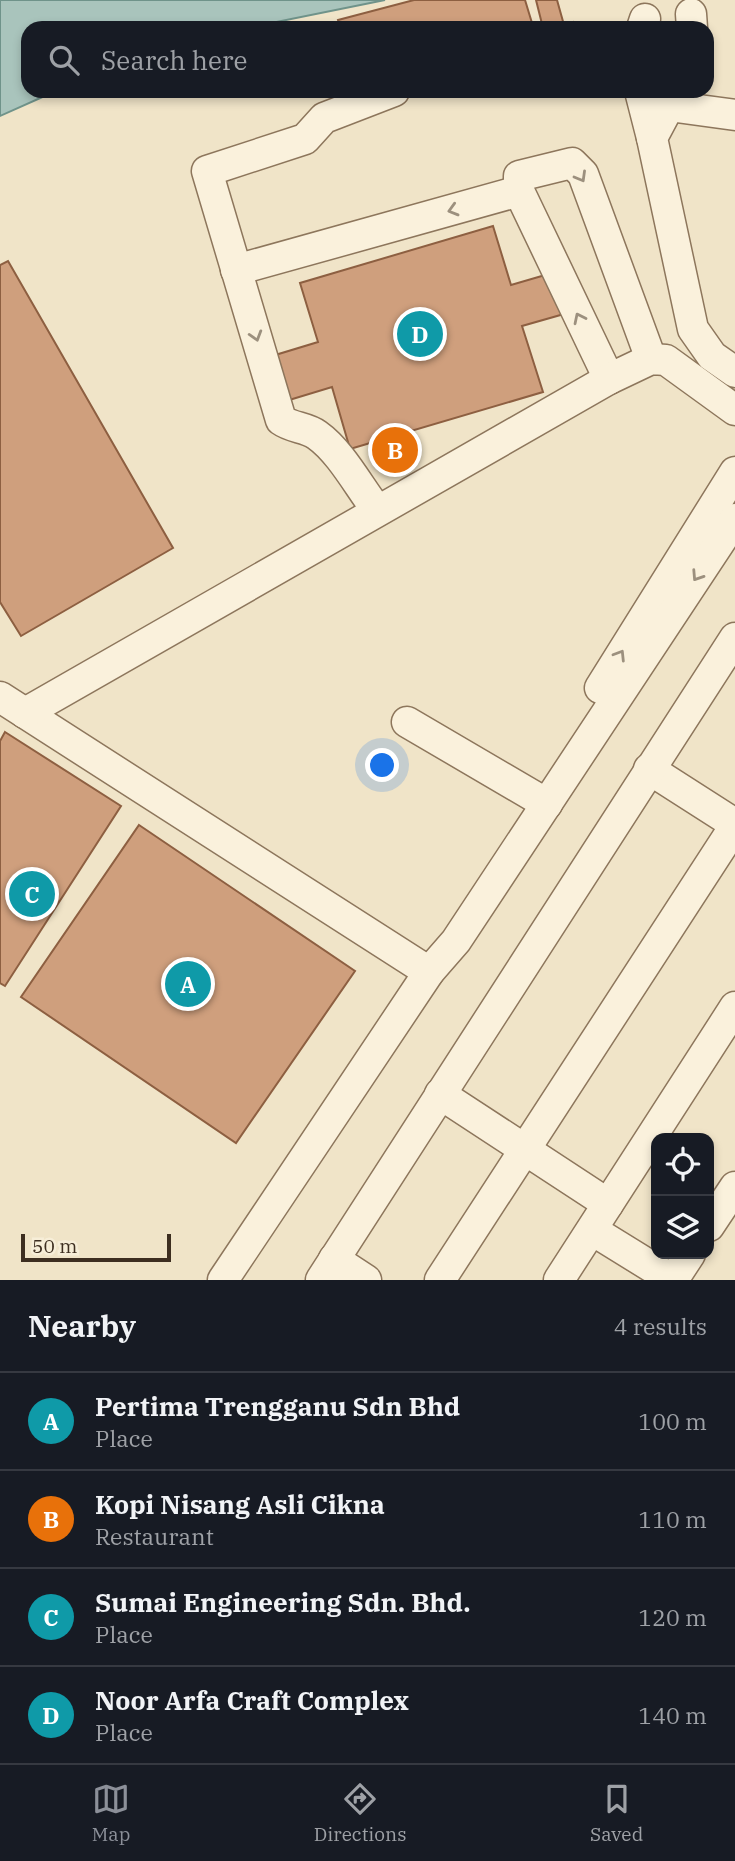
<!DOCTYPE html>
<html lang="en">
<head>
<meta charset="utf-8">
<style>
  body { margin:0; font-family:"IBM Plex Serif",serif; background:#20242c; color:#f1f3f6 }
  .controls { position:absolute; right:21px; bottom:21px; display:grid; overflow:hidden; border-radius:14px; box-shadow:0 4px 10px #0003 }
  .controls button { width:63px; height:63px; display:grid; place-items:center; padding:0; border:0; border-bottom:2px solid #363941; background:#171b24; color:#f1f3f6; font:35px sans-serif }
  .scale { position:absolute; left:21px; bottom:18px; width:150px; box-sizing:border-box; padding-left:7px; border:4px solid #3d2e20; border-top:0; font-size:19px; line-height:24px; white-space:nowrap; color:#3d2e20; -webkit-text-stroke:5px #f7eed8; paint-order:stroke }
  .you { position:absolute; left:383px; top:766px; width:24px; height:24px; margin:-18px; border:5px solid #fff; border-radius:50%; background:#1a73e8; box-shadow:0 0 0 10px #1a73e833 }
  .badge { display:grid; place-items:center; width:46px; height:46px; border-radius:50%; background:#8c9099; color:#fff; font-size:23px; font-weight:700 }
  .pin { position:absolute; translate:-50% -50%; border:4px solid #fff; box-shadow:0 2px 7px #0006 }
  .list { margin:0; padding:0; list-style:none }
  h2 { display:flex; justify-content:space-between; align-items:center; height:91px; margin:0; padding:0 28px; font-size:30px }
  h2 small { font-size:23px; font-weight:400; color:#9ea1a6 }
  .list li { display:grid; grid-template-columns:46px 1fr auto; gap:21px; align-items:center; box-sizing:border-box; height:98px; padding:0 28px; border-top:2px solid #363941 }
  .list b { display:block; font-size:26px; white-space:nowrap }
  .list p { margin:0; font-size:23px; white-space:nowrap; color:#9ea1a6 }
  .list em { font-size:23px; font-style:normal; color:#9ea1a6 }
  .icon { flex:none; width:38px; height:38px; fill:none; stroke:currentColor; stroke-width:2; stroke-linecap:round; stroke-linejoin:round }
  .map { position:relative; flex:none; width:735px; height:1280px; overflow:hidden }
  .search { position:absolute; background:#171b24; box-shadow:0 4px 10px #0003; left:21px; right:21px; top:21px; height:77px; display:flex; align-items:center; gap:18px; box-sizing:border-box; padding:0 24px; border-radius:21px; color:#9ea1a6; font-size:26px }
  .sheet { height:483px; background:#171b24 }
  nav { display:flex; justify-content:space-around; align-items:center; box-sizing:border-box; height:98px; border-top:2px solid #363941; background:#171b24; font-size:19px; color:#9ea1a6 }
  nav a { display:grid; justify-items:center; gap:4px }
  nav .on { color:#8c9099 }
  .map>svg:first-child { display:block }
  .water { fill:#a9c4bc; stroke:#6f938a; stroke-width:2 }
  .building { fill:#cf9f7d; stroke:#8d5f41; stroke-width:2 }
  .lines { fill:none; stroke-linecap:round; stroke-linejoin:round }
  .minor-casing { stroke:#8d765c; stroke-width:33 }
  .minor { stroke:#faf1dc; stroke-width:30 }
  .oneway { stroke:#9c907e }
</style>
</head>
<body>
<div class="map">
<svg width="735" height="1280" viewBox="0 0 735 1280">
  <rect width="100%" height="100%" fill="#f0e4c8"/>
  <path class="water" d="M0,0H385L247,28H28V91H56L0,116Z"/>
  <g class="building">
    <path d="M414,0H525L532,23L515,28H340L338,20Z"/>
    <path d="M536,0H557L564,25L573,22L575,28H543Z"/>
    <path d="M493,226L511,285L552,273L564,314L522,326L543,392L350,449L332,387L286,401L272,356L318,342L300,283Z"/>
    <path d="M8,261L173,548L21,636L0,602V265Z"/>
    <path d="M5,732L121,806L5,986L0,983V741Z"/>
    <path d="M139,825L355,971L236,1143L21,997Z"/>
  </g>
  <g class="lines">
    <g class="minor-casing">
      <g id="minor">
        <path d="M691,14L692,28"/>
        <path d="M642,28L645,19"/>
        <path d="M640,91L652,138"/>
        <path d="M677,91L652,138L693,329L712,356L735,372"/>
        <path d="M669,106L735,115"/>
        <path d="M236,270L519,191"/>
        <path d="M609,379L519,191V176L572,163L583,174L651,359"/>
        <path d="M377,510C359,487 341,452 317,435C306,427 292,428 281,420L207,171L305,139L324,118L394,91"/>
        <path d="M600,688L735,472"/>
        <path d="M0,697L429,972"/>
        <path d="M25,713L609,379L651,359L666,360L735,410"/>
        <path d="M407,722L547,804"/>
        <path d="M649,769L735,824"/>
        <path d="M440,1094L608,1204"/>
        <path d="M709,1226L735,1187"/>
        <path d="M592,1230L673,1280L690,1254"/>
        <path d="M334,1259L366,1280"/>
        <path d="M223,1280L429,972L456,941L735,519"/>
        <path d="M321,1280L735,638"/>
        <path d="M440,1280L735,826"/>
        <path d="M559,1280L735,1007"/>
      </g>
    </g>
    <use href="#minor" class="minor"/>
  </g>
  <defs><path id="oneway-chevron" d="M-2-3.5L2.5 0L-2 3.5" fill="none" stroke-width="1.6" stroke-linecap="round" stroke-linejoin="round" transform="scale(1.75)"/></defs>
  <g class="oneway">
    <use href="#oneway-chevron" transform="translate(581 177) rotate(60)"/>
    <use href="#oneway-chevron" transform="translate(453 210) rotate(164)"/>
    <use href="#oneway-chevron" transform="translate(579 318) rotate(-116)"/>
    <use href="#oneway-chevron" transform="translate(256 336) rotate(73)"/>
    <use href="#oneway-chevron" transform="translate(697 576) rotate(123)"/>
    <use href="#oneway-chevron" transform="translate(620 655) rotate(-58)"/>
  </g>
</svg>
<div class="controls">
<button><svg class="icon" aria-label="locate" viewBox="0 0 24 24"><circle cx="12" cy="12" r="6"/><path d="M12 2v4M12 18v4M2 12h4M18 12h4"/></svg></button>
<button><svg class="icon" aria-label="layers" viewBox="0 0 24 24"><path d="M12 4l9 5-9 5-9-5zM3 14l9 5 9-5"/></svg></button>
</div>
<div class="scale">50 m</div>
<div class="you"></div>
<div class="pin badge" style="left:188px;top:984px;background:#0f9aa8">A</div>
<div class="pin badge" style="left:395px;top:450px;background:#e8710a">B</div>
<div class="pin badge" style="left:32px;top:894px;background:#0f9aa8">C</div>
<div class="pin badge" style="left:420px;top:334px;background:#0f9aa8">D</div>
<div class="search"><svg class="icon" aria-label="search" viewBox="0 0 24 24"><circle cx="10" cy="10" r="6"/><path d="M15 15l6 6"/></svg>Search here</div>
</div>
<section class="sheet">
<h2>Nearby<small>4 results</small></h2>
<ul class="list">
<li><span class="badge" style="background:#0f9aa8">A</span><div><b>Pertima Trengganu Sdn Bhd</b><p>Place</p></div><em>100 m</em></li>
<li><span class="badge" style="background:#e8710a">B</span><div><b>Kopi Nisang Asli Cikna</b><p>Restaurant</p></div><em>110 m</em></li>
<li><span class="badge" style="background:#0f9aa8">C</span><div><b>Sumai Engineering Sdn. Bhd.</b><p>Place</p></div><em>120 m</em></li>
<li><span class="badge" style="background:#0f9aa8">D</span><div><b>Noor Arfa Craft Complex</b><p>Place</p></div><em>140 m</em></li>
</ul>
</section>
<nav>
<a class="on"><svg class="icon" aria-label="map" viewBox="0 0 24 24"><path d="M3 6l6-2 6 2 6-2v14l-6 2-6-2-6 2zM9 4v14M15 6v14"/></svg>Map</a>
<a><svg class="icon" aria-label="directions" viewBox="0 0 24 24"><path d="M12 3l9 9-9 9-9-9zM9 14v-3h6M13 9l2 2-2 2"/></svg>Directions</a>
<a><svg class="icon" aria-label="saved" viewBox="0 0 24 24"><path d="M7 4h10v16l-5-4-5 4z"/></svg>Saved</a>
</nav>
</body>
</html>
